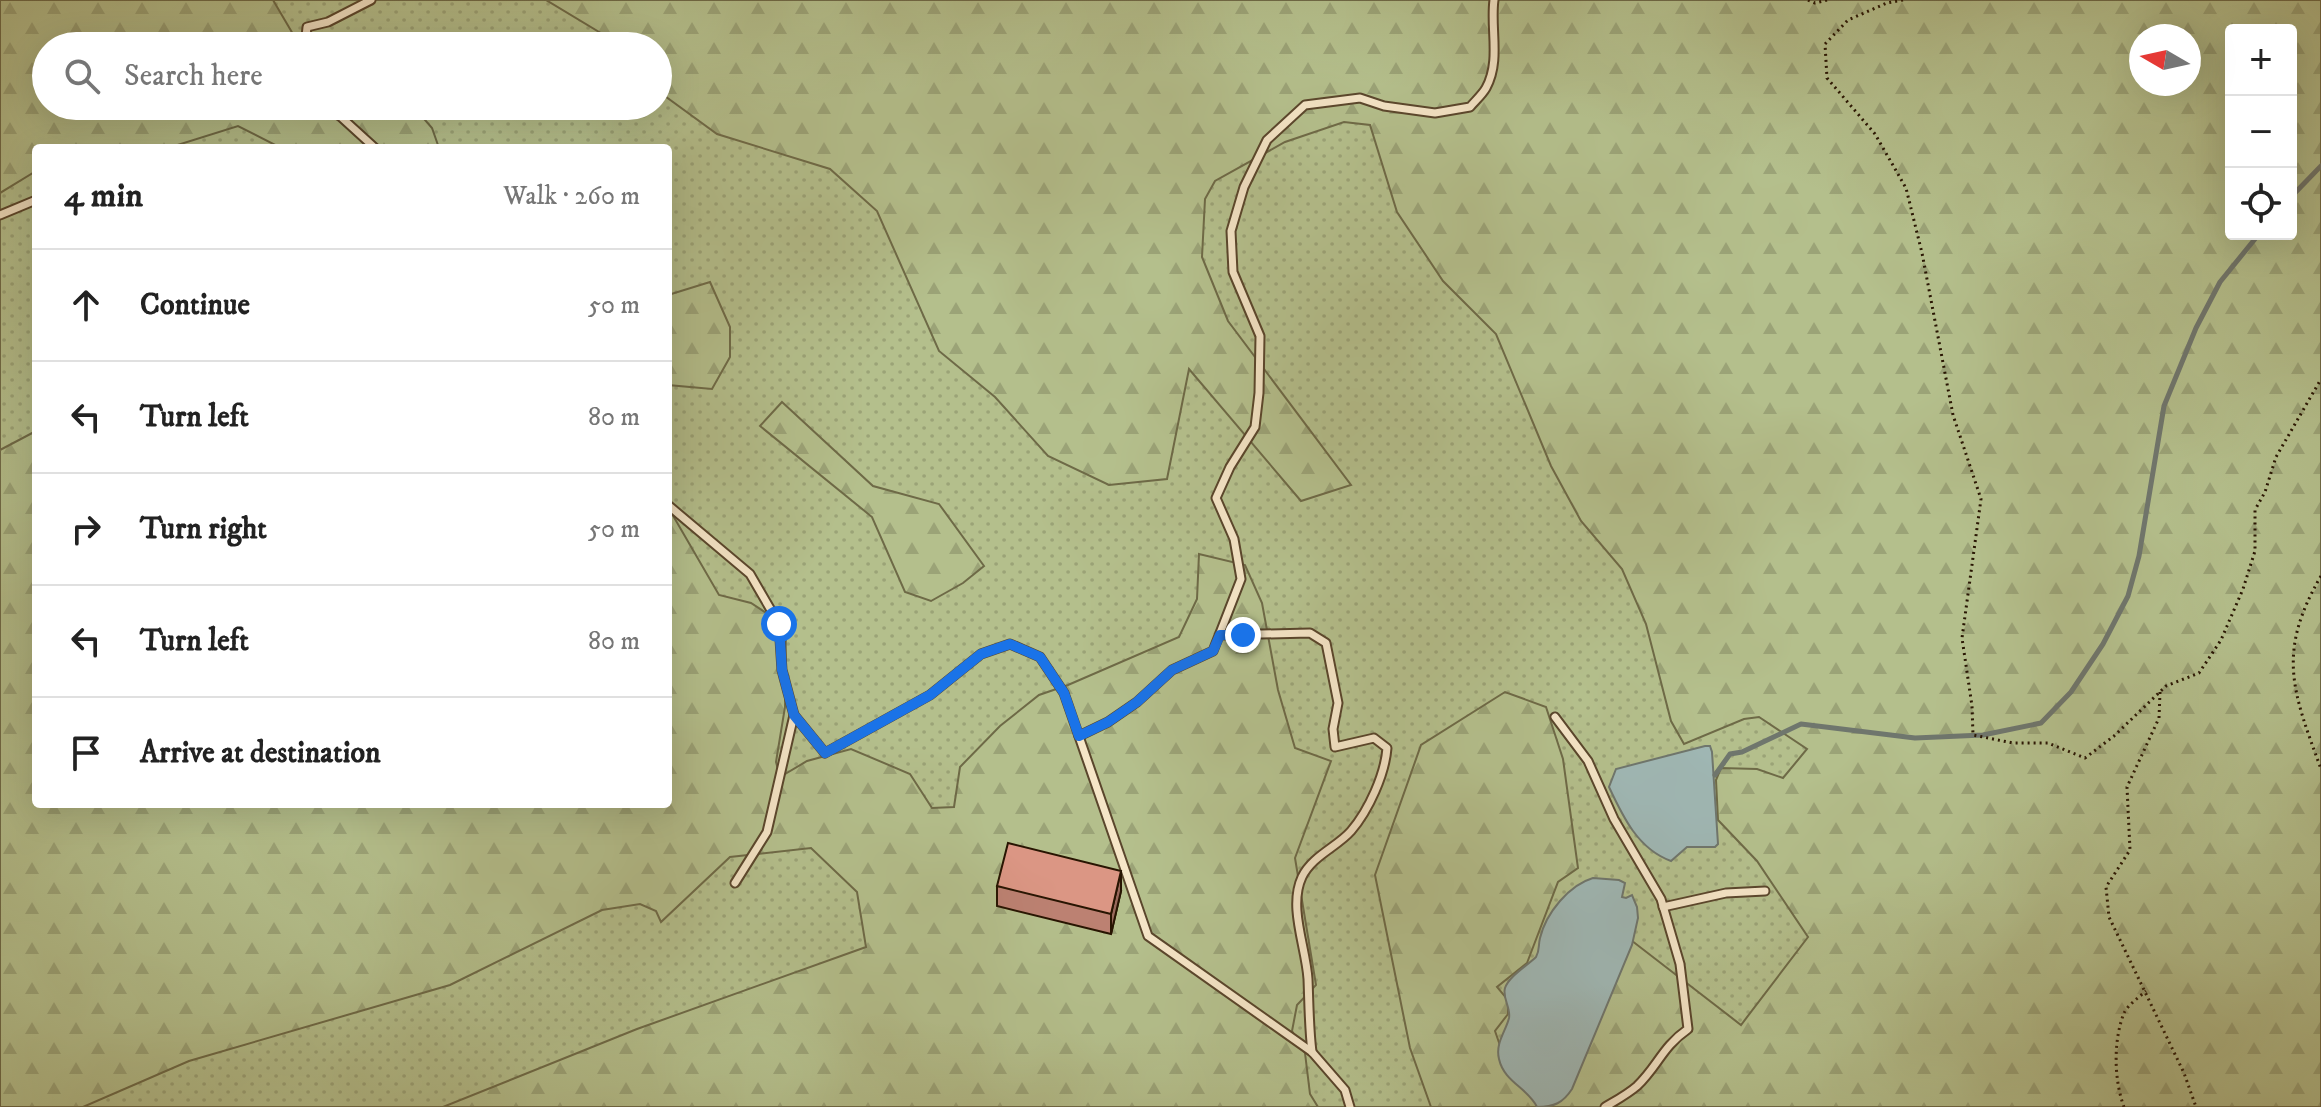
<!DOCTYPE html>
<html lang="en">
<head>
<meta charset="utf-8">
<style>
  body { margin:0; font-family:"IM FELL DW Pica",serif; background:#f6f6f6; color:#222 }
  .controls { position:absolute; right:24px; top:24px; display:grid; overflow:hidden; border-radius:8px; box-shadow:0 8px 32px #0002 }
  .controls button { width:72px; height:72px; display:grid; place-items:center; padding:0; border:0; border-bottom:2px solid #e0e0e0; background:#fff; color:#222; font:40px sans-serif }
  .compass { position:absolute; left:2129px; top:24px; width:72px; height:72px; border-radius:50%; background:#fff; box-shadow:0 8px 32px #0002; rotate:279deg }
  .stop { position:absolute; width:24px; height:24px; margin:-18px; border:6px solid #1a73e8; border-radius:50%; background:#fff }
  .stop.end { background:#1a73e8; border-color:#fff; box-shadow:0 2px 8px #0008 }
  .list { margin:0; padding:0; list-style:none }
  h2 { display:flex; justify-content:space-between; align-items:center; height:104px; margin:0; padding:0 32px; font-size:34px }
  h2 small { font-size:26px; font-weight:400; color:#767676 }
  .list li { display:grid; grid-template-columns:52px 1fr auto; gap:24px; align-items:center; box-sizing:border-box; height:112px; padding:0 32px; border-top:2px solid #e0e0e0 }
  .list b { display:block; font-size:30px; white-space:nowrap }
  .list em { font-size:26px; font-style:normal; color:#767676 }
  .icon { flex:none; width:44px; height:44px; fill:none; stroke:currentColor; stroke-width:2; stroke-linecap:round; stroke-linejoin:round }
  .map { position:relative; flex:none; width:2321px; height:1107px; overflow:hidden }
  .search { position:absolute; background:#fff; box-shadow:0 8px 32px #0002; left:32px; top:32px; width:640px; height:88px; display:flex; align-items:center; gap:20px; box-sizing:border-box; padding:0 28px; border-radius:44px; color:#767676; font-size:30px }
  .panel { position:absolute; background:#fff; box-shadow:0 8px 32px #0002; left:32px; top:144px; width:640px; height:664px; border-radius:8px }
  .map>svg:first-child { display:block }
  .grass { fill:url(#grass-dots); stroke:#6e6a47; stroke-width:2; fill-rule:evenodd }
  .forest { fill:url(#forest-firs); stroke:#6e6a47; stroke-width:2; fill-rule:evenodd }
  .water { fill:#9fb7b4; stroke:#6f766d; stroke-width:2 }
  .lines { fill:none; stroke-linecap:round; stroke-linejoin:round }
  .stream { stroke:#6f766d; stroke-width:5 }
  .lane-casing { stroke:#5a462c; stroke-width:11 }
  .path { stroke:#281502; stroke-width:3; stroke-dasharray:2 4; stroke-linecap:butt }
  .lane { stroke:#f5e5c7; stroke-width:7 }
  .wall { fill:#bc8172; stroke:#281502; stroke-width:2 }
  .shaded-wall { fill:#99695c; stroke:#281502; stroke-width:2 }
  .building { fill:#db9684; stroke:#281502; stroke-width:2 }
  .route { stroke:#1a73e8; stroke-width:10 }
</style>
</head>
<body>
<div class="map">
<svg width="2321" height="1107" viewBox="0 0 2321 1107">
  <defs>
    <pattern id="grass-dots" width="8" height="8" patternUnits="userSpaceOnUse" patternTransform="scale(2)"><rect width="8" height="8" fill="#b4bf8c"/><path d="M2 2h.1M6 6h.1" fill="none" stroke="#9ba377" stroke-width="1.8" stroke-linecap="round"/></pattern>
    <pattern id="forest-firs" width="22" height="20" patternUnits="userSpaceOnUse" patternTransform="scale(2)"><rect width="22" height="20" fill="#b4bf8c"/><path d="M5 1l3.5 6h-7zM16 11l3.5 6h-7z" fill="#9ba377"/></pattern>
  </defs>
  <rect width="100%" height="100%" fill="#f0d7a9"/>
  <filter id="stains"><feTurbulence type="fractalNoise" baseFrequency=".0025" numOctaves="4"/><feColorMatrix values="0 0 0 0 .2 0 0 0 0 .09 0 0 0 0 .02 0 0 0 .5 -.17"/></filter>
  <radialGradient id="worn" r=".72"><stop offset=".6" stop-color="#630" stop-opacity="0"/><stop offset="1" stop-color="#630" stop-opacity=".3"/></radialGradient>
  <path class="grass" d="M0,0H1748L1872,1107H0ZM46,46H658V106H46ZM36,148H668V804H36Z"/>
  <g class="forest">
    <path d="M0,0H273L300,46H46V106H413L432,128L439,148H281L238,126L168,148H36V171L0,193Z"/>
    <path d="M546,0H2321V1107H1431L1410,1048L1375,875L1421,745L1505,692L1546,707L1563,759L1578,868L1558,882L1527,963L1497,987L1508,1000V1014L1495,1031L1505,1060L1627,937L1741,1025L1808,937L1757,861L1718,820L1716,780L1721,768L1757,769L1783,778L1807,749L1759,717L1744,719L1684,744L1671,721L1646,624L1622,569L1581,521L1551,466L1496,334L1443,281L1397,212L1370,125L1344,122L1285,142L1215,181L1205,199L1202,257L1228,321L1351,485L1301,501L1189,369L1167,479L1109,485L1048,456L995,397L939,351L877,211L830,169L717,134L658,91V46H617L609,38ZM2231,30H2291V234H2231ZM2141,36H2189V84H2141Z"/>
    <path d="M710,282L730,327V357L712,389L668,385V295Z"/>
    <path d="M782,402L873,486L939,504L984,566L963,583L931,601L905,592L872,517L760,426Z"/>
    <path d="M36,431V804H668V507L719,595L751,603L786,626L785,707L776,762L780,777L807,761L851,749L910,774L932,808L954,807L960,767L1000,726L1039,695L1068,685L1179,637L1197,599L1199,554L1245,565L1262,603L1278,690L1295,748L1331,761L1295,858L1316,985L1297,1005L1292,1031L1305,1053L1310,1094L1318,1107H443L637,1029L866,947L857,892L811,848L730,857L661,922L656,911L640,904L602,910L450,985L189,1061L83,1107H0V450Z"/>
  </g>
  <g class="water">
    <path d="M1705,746H1710L1712,752L1718,844L1715,847H1687L1671,861C1638,849 1623,817 1609,787L1616,769Z"/>
    <path d="M1593,878L1619,880L1625,883L1622,897L1626,898L1632,895L1637,907L1638,918L1632,945L1572,1089C1563,1103 1554,1107 1537,1107C1528,1088 1504,1082 1499,1059C1495,1043 1506,1031 1509,1018C1511,1008 1502,998 1505,988C1509,976 1528,965 1536,957C1540,950 1538,946 1540,938C1546,913 1569,885 1593,878Z"/>
  </g>
  <g class="lines">
    <g class="stream">
      <path d="M2291,197L2321,166"/>
      <path d="M1715,775L1730,754L1742,752L1801,724L1915,738L1983,735L2041,723L2071,692L2103,644L2128,596L2139,556L2164,406L2196,328L2220,282L2259,234"/>
    </g>
    <g class="lane-casing">
      <g id="lane">
        <path d="M305,46L307,27L328,22L371,0"/>
        <path d="M324,106L341,117L375,148"/>
        <path d="M0,215L36,200"/>
        <path d="M668,505L750,574L779,624L782,670L794,715L825,753L930,695L981,654L1010,644L1040,657L1064,693L1148,936L1312,1052L1345,1090L1350,1107"/>
        <path d="M1220,635L1310,633L1326,643L1338,703L1333,729L1335,747L1374,738L1387,748C1385,774 1369,810 1351,831C1337,847 1312,856 1302,877C1288,907 1306,947 1308,979C1309,1004 1309,1028 1312,1052"/>
        <path d="M1555,717L1588,761L1614,819L1661,899L1680,964L1688,1029C1662,1047 1658,1066 1637,1086C1628,1094 1615,1101 1605,1107"/>
        <path d="M1079,736L1108,722L1137,702L1172,670L1213,651L1241,579L1234,539L1216,498L1230,467L1255,427L1259,393L1260,336L1233,272L1231,231L1244,187L1267,140L1305,105L1360,98L1384,106L1435,113L1470,107C1475,101 1482,95 1486,88C1501,61 1490,28 1494,0"/>
        <path d="M735,883L767,832L794,715"/>
        <path d="M1663,907L1726,893L1765,891"/>
      </g>
    </g>
    <g class="path">
      <path d="M1808,0L1815,3L1827,0"/>
      <path d="M1903,0L1887,3L1848,20L1825,44L1827,78L1875,134L1906,188L1922,253L1953,415L1981,499L1962,638L1972,706L1973,735L2013,743H2048L2085,758L2114,736L2166,686L2199,673L2221,640L2243,589L2255,551V510L2265,492L2276,457L2321,379"/>
      <path d="M2321,576C2276,653 2293,692 2321,769"/>
      <path d="M2160,692L2159,718L2127,787L2130,850L2106,887L2109,917L2184,1073L2196,1107"/>
      <path d="M2124,1107C2114,1080 2113,1041 2124,1013C2128,1005 2139,997 2146,991"/>
    </g>
    <use href="#lane" class="lane"/>
  </g>
  <path class="wall" d="M997,886L1121,891L1111,934L997,906Z"/>
  <path class="shaded-wall" d="M1121,871V891L1111,934V914Z"/>
  <path class="building" d="M1008,843L1121,871L1111,914L997,886Z"/>
  <g class="lines">
    <path class="route" d="M779,624L782,670L794,715L825,753L930,695L981,654L1010,644L1040,657L1064,693L1079,736L1108,722L1137,702L1172,670L1213,651L1220,635H1243"/>
  </g>
  <rect width="100%" height="100%" filter="url(#stains)"/>
  <rect width="100%" height="100%" fill="url(#worn)"/>
</svg>
<div class="controls">
<button>+</button>
<button>−</button>
<button><svg class="icon" aria-label="locate" viewBox="0 0 24 24"><circle cx="12" cy="12" r="6"/><path d="M12 2v4M12 18v4M2 12h4M18 12h4"/></svg></button>
</div>
<svg class="compass" viewBox="-18 -18 36 36"><path d="M0-13l5 13h-10z" fill="#e53935"/><path d="M0 13l5-13h-10z" fill="#767676"/></svg>
<div class="stop" style="left:779px;top:624px"></div>
<div class="stop end" style="left:1243px;top:635px"></div>
<div class="search"><svg class="icon" aria-label="search" viewBox="0 0 24 24"><circle cx="10" cy="10" r="6"/><path d="M15 15l6 6"/></svg>Search here</div>
<section class="panel">
<h2>4 min<small>Walk · 260 m</small></h2>
<ul class="list">
<li><svg class="icon" aria-label="ahead" viewBox="0 0 24 24"><path d="M12 20V5M6 11l6-6 6 6"/></svg><div><b>Continue</b></div><em>50 m</em></li>
<li><svg class="icon" aria-label="left" viewBox="0 0 24 24"><path d="M17 20v-9H6M10 6l-5 5 5 5"/></svg><div><b>Turn left</b></div><em>80 m</em></li>
<li><svg class="icon" aria-label="right" viewBox="0 0 24 24"><path d="M7 20v-9h11M14 6l5 5-5 5"/></svg><div><b>Turn right</b></div><em>50 m</em></li>
<li><svg class="icon" aria-label="left" viewBox="0 0 24 24"><path d="M17 20v-9H6M10 6l-5 5 5 5"/></svg><div><b>Turn left</b></div><em>80 m</em></li>
<li><svg class="icon" aria-label="arrive" viewBox="0 0 24 24"><path d="M6 21V4h12l-3 4 3 4H6"/></svg><div><b>Arrive at destination</b></div></li>
</ul>
</section>
</div>
</body>
</html>
